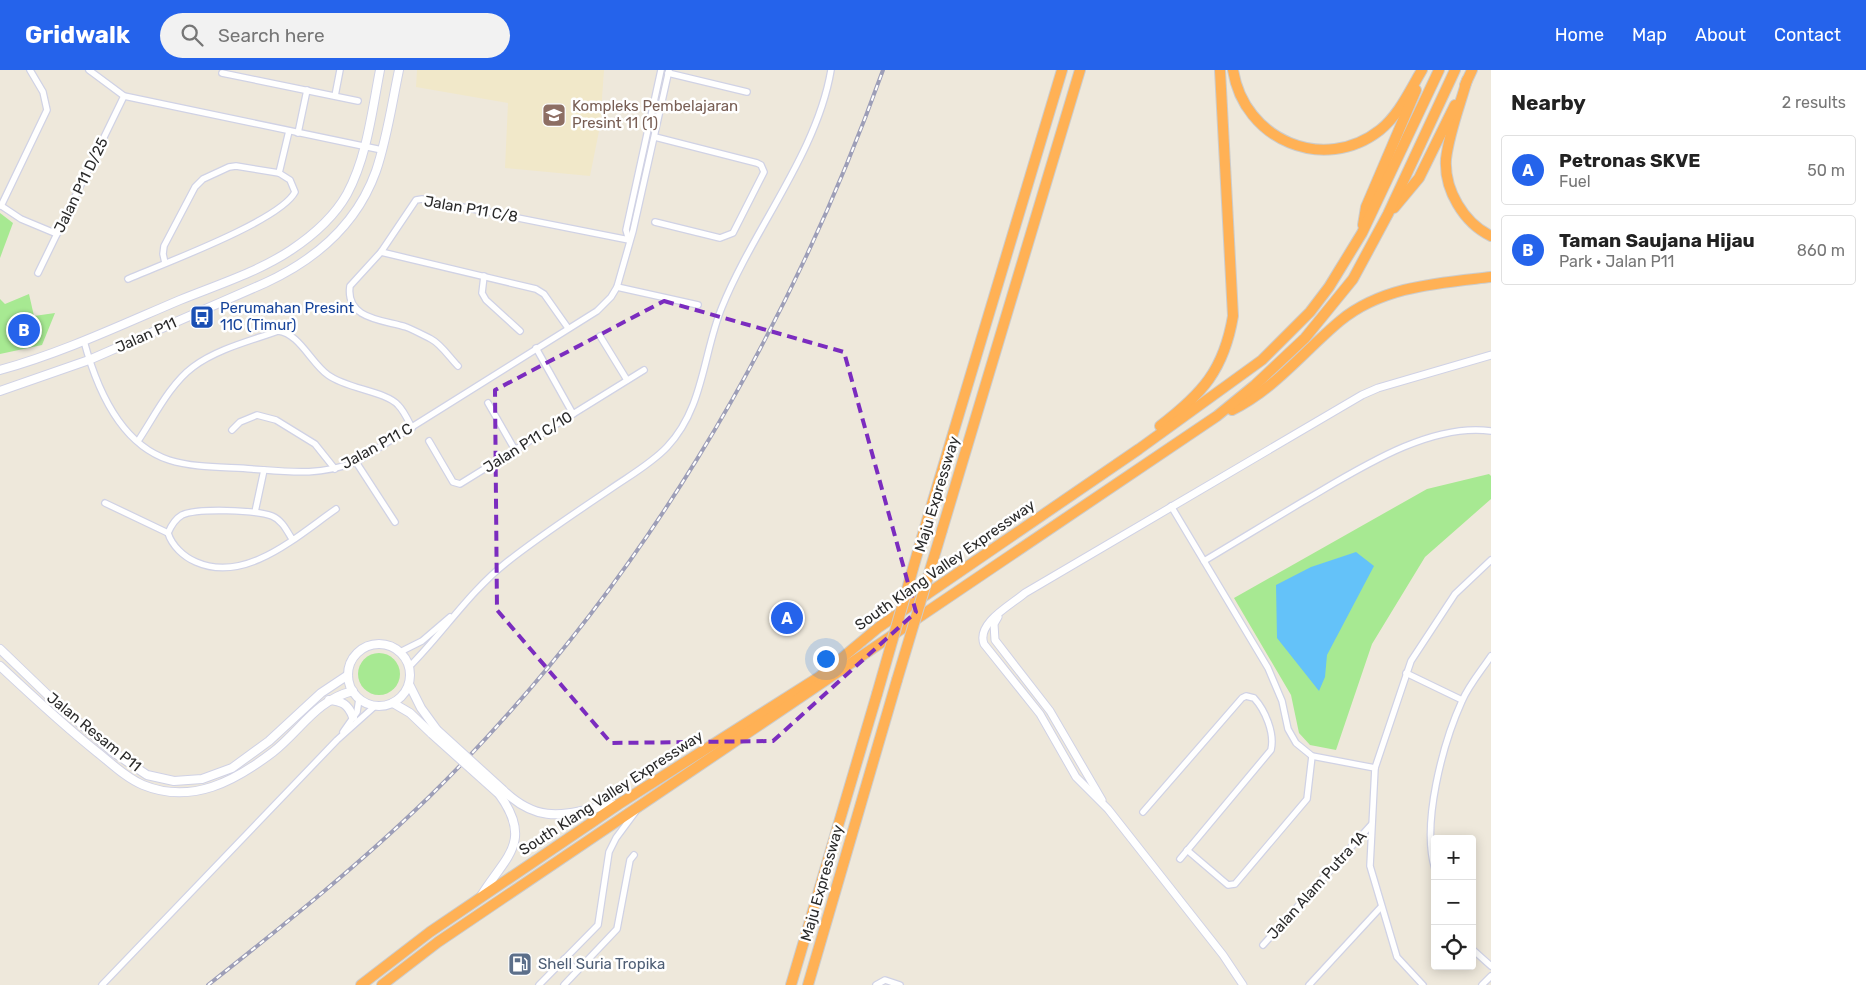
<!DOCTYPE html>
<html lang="en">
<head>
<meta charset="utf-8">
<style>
  body { margin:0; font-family:Rubik,sans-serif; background:#f2f2f2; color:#222 }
  .controls { position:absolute; right:15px; bottom:15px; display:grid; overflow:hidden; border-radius:5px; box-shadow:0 2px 12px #0003 }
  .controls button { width:45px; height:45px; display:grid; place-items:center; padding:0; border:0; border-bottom:1px solid #e0e0e0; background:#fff; color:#222; font:25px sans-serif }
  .you { position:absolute; left:825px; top:588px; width:18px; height:18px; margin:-12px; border:4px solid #fff; border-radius:50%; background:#1a73e8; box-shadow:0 0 0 8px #1a73e833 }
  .badge { display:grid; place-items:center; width:32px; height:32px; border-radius:50%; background:#2563eb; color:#fff; font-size:16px; font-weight:700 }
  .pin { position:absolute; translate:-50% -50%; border:2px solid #fff; box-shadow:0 1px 5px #0006 }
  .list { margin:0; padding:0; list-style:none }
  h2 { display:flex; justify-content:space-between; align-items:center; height:65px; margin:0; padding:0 20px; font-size:21px }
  h2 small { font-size:16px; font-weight:400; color:#767676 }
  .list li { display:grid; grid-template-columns:32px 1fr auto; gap:15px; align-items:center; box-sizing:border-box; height:70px; margin:0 10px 10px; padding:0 10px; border:1px solid #e0e0e0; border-radius:5px }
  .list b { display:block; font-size:19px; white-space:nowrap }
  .list p { margin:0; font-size:16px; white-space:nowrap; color:#767676 }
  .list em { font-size:16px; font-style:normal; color:#767676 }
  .icon { flex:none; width:28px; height:28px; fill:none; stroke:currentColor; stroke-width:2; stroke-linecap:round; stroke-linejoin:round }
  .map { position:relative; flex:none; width:1491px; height:915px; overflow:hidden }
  header { display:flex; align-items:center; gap:30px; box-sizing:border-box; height:70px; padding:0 25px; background:#2563eb; color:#fff }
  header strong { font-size:24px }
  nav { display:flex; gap:28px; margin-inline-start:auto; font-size:18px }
  .search { width:350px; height:45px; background:#f2f2f2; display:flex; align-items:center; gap:12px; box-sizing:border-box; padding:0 18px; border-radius:28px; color:#767676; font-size:19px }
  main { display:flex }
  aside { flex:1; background:#fff }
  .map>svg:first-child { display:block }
  .education { fill:#f1e8c9 }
  .green { fill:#a7e992 }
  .water { fill:#64c2f9 }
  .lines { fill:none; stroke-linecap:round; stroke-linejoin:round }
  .minor-casing { stroke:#d0d2e5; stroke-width:8 }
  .tertiary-casing { stroke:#d0d2e5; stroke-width:9 }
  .secondary-casing { stroke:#d0d2e5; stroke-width:10 }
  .motorway-casing { stroke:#ccc; stroke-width:12 }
  .minor { stroke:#fff; stroke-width:5.5 }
  .tertiary { stroke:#fff; stroke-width:7 }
  .secondary { stroke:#fff; stroke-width:8 }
  .motorway { stroke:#ffb155; stroke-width:10 }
  .rail-casing { stroke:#9d9eb7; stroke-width:4 }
  .rail { stroke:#fff; stroke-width:2; stroke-dasharray:5.5; stroke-linecap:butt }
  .secondary-bridge-casing { stroke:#d0d2e5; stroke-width:10; stroke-linecap:butt }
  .motorway-bridge-casing { stroke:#ccc; stroke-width:12; stroke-linecap:butt }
  .secondary-bridge { stroke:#fff; stroke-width:8 }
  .motorway-bridge { stroke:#ffb155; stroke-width:10 }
  .marked { fill:none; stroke:#7b2cbf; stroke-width:4; stroke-dasharray:10 6; stroke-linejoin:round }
  .labels { text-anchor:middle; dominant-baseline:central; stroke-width:5; stroke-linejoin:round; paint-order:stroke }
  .education-label { font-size:15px; fill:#785e54; stroke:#fff; text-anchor:start }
  .street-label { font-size:15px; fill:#2a2a2a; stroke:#fff }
  .transit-label { font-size:15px; fill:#164399; stroke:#fff; text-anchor:start }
  .service-label { font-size:15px; fill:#4e5e75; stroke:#fff; text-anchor:start }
</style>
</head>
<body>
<header>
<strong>Gridwalk</strong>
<div class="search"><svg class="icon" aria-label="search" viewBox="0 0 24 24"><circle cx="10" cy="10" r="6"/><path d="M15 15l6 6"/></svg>Search here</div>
<nav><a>Home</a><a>Map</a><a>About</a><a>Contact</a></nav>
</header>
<main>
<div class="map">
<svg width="1491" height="915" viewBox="0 0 1491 915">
  <rect width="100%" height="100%" fill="#eee8db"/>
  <path class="education" d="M417,0H604L600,56L590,106L505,98L508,33L416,17Z"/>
  <g class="green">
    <path d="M0,143L13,153L0,188Z"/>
    <path d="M29,224L34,246L55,243L42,275L0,284V229L5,234Z"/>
    <path d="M1489,404L1491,406V429L1425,487L1372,574L1336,680L1310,675L1299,663L1291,625L1234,528L1427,419Z"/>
    <circle cx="379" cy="604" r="21"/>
  </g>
  <path class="water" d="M1356,482L1374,496L1327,585L1325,607L1319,621L1277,568L1276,515L1311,497Z"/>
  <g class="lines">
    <g class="minor-casing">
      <g id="minor">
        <path d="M89,0L124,26L382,80"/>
        <path d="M222,3L358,31"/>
        <path d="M668,3L747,22"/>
        <path d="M335,26L340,0"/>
        <path d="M298,63L307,20"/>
        <path d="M0,135L21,149L57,164"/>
        <path d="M1,136L47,40L43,22L30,0"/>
        <path d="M655,152L720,168L733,163L764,102L761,95L757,93L655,67"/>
        <path d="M629,170L626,160L661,0"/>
        <path d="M381,182L536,219L544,224L568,258"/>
        <path d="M165,193L163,184L164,176L195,117L203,109L229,97L236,96L279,103"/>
        <path d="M38,203L124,26"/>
        <path d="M484,206L482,223L486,230L520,261"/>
        <path d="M128,209C162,194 280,151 295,122L290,110L279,103L289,61"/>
        <path d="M617,217L698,235"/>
        <path d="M600,266L627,310"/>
        <path d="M84,271C96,316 120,374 169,390C194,398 225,397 252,399C291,402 318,406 356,392L597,241L611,227L617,217L633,161L669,0"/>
        <path d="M536,278L573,344"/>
        <path d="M458,296C450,288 441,274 431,269C423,265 414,260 406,257C385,250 345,250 350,216L381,182L416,130L422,129L629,170"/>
        <path d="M488,333L515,380"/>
        <path d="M232,360L240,352L257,345L276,350L315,374L335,399"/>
        <path d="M138,371C154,347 170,314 193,297C217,279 250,271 278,261C299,263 311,293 328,305C347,319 385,321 398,335C404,341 408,350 412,358"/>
        <path d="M429,371L453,412L460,414L644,300"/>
        <path d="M356,392L395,452"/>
        <path d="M105,433L168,463"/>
        <path d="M1171,436L1268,598L1282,631L1288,659L1296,673L1312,686L1375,698"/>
        <path d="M255,442L264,400"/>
        <path d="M292,469C287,461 282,450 272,446C256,440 197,438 182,445C175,449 171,456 168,463C172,476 184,487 196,492C246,514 297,466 336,439"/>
        <path d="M1204,491C1237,471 1269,452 1302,432C1354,402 1428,352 1491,361"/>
        <path d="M400,582L422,571L450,547"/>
        <path d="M409,597C443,563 469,522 507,492C540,466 575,443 609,420C629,406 651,394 667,377C704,338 703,283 722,237C754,158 817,83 831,0"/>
        <path d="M1406,603L1462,630"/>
        <path d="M343,662L357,642L359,629"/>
        <path d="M1143,742L1242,628L1246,626L1254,628C1265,640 1275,663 1271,680L1180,789"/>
        <path d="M1187,780L1228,815L1235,814L1307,729L1312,686"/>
        <path d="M1435,799C1421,754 1443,673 1462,631C1469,615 1481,601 1491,586"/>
        <path d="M1263,875L1371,755"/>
        <path d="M1472,879L1491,896"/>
        <path d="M564,889L577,901"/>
        <path d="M102,915L337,670L375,636"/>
        <path d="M539,915L598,855L609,782L616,768L636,741"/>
        <path d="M564,915L617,859L630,790L634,785"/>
        <path d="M876,915L885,910L900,915"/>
        <path d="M1309,915L1381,837"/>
        <path d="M1423,915L1397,887L1370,796L1375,698L1411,591L1455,524L1491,490"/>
        <path d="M1482,915L1491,906"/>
      </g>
    </g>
    <g class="tertiary-casing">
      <g id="tertiary">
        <path d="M998,547L994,554L995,570L1050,641L1102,730"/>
        <path d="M1243,915L1223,885L1108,739L1076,707L1040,644L984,574C976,553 1011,535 1025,523L1362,325L1378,318L1491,285"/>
      </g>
    </g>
    <g class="secondary-casing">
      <g id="secondary">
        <path d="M0,300C62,283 121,255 180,230C217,215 258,202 291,180C312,166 334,147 347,124C367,87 372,41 380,0"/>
        <path d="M0,321L89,290L265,213C315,190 357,154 376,101C387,69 392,33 399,0"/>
        <circle cx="379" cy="605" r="31"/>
        <path d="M0,579L54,631L113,682L147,705L174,711L202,709L232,698L269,671L321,623L348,605"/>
        <path d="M0,596C32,626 63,655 97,682C111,693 126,708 143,715C192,735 235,711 273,682C301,660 316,630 353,621"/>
        <path d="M409,614L421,638L437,660"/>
        <path d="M329,630C342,631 348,634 353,647"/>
        <path d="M393,633L410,643L432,664"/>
        <path d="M503,720C543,759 571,741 617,734"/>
        <path d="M481,826C505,787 534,772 499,724"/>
      </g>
    </g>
    <g class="motorway-casing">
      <g id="motorway">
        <path d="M1233,0C1244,70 1324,104 1380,60C1399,45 1410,20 1422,0"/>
        <path d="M1467,10C1460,35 1449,63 1446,89C1444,120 1464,153 1491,166"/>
        <path d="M1465,15L1472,0"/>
        <path d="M1394,138L1419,108L1455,35"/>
        <path d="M1363,155L1366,137L1416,20"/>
        <path d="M1232,340C1275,319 1304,281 1340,251C1382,216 1439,213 1491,207"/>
        <path d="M1160,356C1202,324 1224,300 1233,246L1220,0"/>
        <path d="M942,460L1080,0"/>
        <path d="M920,474L1062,0"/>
        <path d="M361,915L430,862L619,734L819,607L879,557L1139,379L1262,290L1310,242L1329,217L1362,163L1439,0"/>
        <path d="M382,915L438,872L1217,346L1255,315L1305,268L1353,209L1388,144L1455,0"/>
        <path d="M791,915L877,624"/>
        <path d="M808,915L897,610"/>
      </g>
    </g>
    <use href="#minor" class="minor"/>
    <use href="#tertiary" class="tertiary"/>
    <use href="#secondary" class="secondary"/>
    <use href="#motorway" class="motorway"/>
    <g class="rail-casing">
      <path id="rail" d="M208,915C284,855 359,795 429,727C636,524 785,272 883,0"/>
    </g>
    <use href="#rail" class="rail"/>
    <g class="secondary-bridge-casing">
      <g id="secondary-bridge">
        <path d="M437,660L503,720"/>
        <path d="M432,664L499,724"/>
      </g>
    </g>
    <g class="motorway-bridge-casing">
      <g id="motorway-bridge">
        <path d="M897,610L942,460"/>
        <path d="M877,624L920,474"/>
      </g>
    </g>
    <use href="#secondary-bridge" class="secondary-bridge"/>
    <use href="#motorway-bridge" class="motorway-bridge"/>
  </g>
  <path class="marked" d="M664,231L844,282L916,542L773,671L611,673L497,540L495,320Z"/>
  <defs>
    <g id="school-square" transform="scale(1.25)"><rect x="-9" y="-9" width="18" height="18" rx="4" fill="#8d6e63" stroke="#fff"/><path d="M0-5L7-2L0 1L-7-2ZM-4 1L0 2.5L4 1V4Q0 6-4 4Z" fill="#fff"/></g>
    <g id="bus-square" transform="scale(1.25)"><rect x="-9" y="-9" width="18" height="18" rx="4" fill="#1a4fb4" stroke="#fff"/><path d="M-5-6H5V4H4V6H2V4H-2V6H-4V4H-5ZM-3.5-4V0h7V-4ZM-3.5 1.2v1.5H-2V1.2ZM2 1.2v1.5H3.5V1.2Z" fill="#fff"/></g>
    <g id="fuel-square" transform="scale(1.25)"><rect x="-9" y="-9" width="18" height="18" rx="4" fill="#5c6f8a" stroke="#fff"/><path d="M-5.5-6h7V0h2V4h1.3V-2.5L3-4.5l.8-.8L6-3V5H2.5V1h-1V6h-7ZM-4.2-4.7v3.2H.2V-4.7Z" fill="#fff"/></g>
  </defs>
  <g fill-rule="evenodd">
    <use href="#school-square" x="554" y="45"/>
    <use href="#bus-square" x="202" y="247"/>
    <use href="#fuel-square" x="520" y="894"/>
  </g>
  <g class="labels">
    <g class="education-label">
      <text x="572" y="36">Kompleks Pembelajaran<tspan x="572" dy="17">Presint 11 (1)</tspan></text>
    </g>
    <g class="street-label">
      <text transform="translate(81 115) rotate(-64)">Jalan P11 D/25</text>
      <text transform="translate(471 139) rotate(10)">Jalan P11 C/8</text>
      <text transform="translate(146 265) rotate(-24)">Jalan P11</text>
      <text transform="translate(528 372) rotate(-32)">Jalan P11 C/10</text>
      <text transform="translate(377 376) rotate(-29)">Jalan P11 C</text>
      <text transform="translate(937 424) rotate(-73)">Maju Expressway</text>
      <text transform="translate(945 495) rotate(-35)">South Klang Valley Expressway</text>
      <text transform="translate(94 662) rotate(39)">Jalan Resam P11</text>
      <text transform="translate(611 723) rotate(-33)">South Klang Valley Expressway</text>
      <text transform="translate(822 813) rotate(-74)">Maju Expressway</text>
      <text transform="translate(1317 815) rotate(-48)">Jalan Alam Putra 1A</text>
    </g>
    <g class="transit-label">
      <text x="220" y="238">Perumahan Presint<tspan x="220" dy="17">11C (Timur)</tspan></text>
    </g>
    <g class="service-label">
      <text x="538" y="894">Shell Suria Tropika</text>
    </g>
  </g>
</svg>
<div class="controls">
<button>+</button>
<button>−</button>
<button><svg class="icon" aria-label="locate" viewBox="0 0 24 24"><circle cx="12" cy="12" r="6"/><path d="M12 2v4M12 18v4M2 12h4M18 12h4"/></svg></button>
</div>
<div class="you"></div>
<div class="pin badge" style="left:787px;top:548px">A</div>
<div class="pin badge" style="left:24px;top:260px">B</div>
</div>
<aside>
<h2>Nearby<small>2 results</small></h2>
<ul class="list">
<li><span class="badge">A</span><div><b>Petronas SKVE</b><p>Fuel</p></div><em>50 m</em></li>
<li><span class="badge">B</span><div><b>Taman Saujana Hijau</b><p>Park · Jalan P11</p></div><em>860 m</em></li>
</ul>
</aside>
</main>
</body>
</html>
